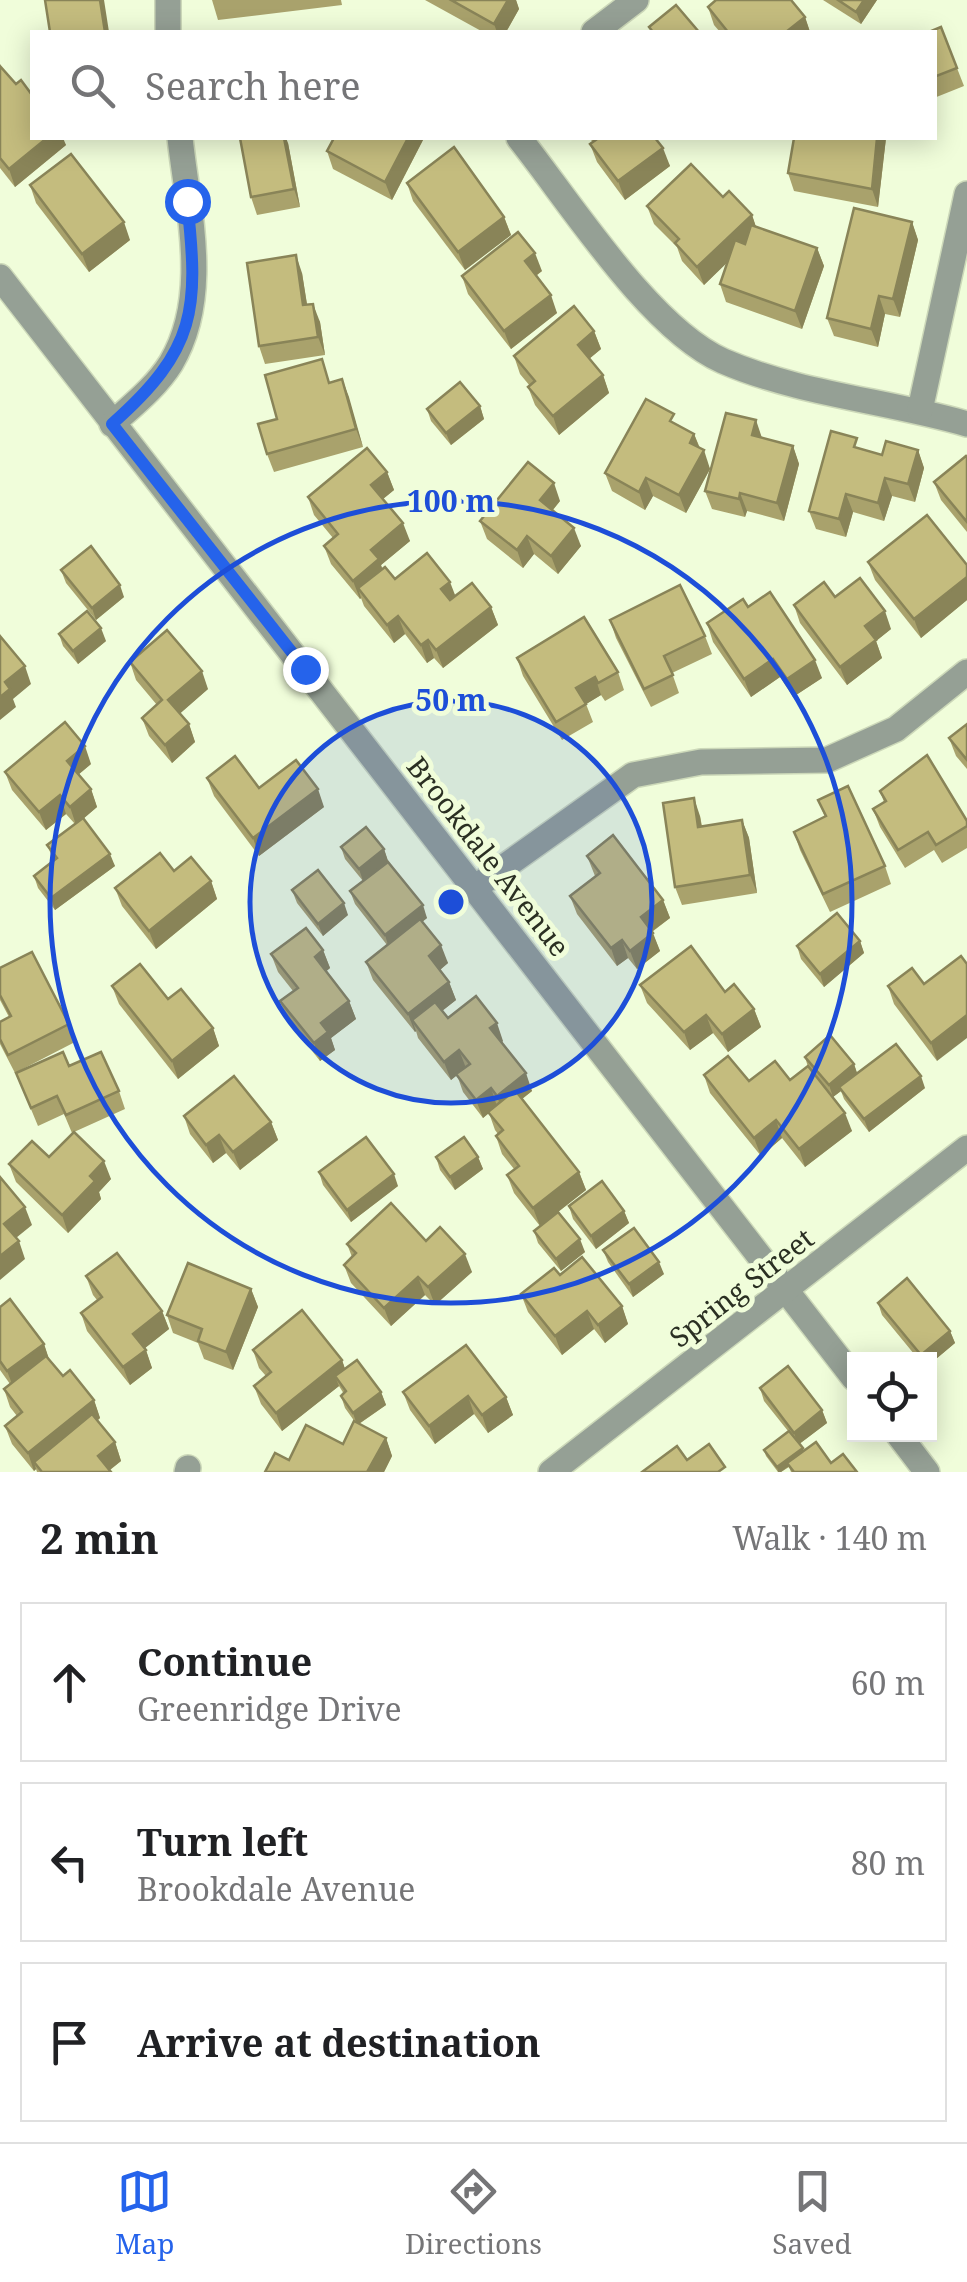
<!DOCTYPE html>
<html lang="en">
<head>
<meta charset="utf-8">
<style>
  body { margin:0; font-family:"Noto Serif",serif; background:#f6f6f6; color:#202124 }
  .controls { position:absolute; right:30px; bottom:30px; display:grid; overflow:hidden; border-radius:0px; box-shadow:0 5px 25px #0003 }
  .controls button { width:90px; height:90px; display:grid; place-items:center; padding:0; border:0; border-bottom:2px solid #e0e0e0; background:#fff; color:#202124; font:50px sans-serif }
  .stop { position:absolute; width:30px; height:30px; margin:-22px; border:8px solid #2563eb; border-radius:50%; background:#fff }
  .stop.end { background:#2563eb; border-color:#fff; box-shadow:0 2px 10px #0008 }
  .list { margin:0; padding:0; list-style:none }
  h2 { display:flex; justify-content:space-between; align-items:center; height:130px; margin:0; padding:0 40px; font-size:42px }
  h2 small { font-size:32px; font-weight:400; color:#757577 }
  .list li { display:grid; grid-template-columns:65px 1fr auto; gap:30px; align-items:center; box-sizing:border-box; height:160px; margin:0 20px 20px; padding:0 20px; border:2px solid #e0e0e0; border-radius:0px }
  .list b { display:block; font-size:38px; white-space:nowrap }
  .list p { margin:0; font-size:32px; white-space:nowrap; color:#757577 }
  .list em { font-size:32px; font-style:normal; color:#757577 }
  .icon { flex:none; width:55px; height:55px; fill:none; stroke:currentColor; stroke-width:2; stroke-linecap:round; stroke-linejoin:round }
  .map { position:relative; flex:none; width:967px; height:1472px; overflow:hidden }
  .search { position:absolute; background:#fff; box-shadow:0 5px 25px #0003; left:30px; right:30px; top:30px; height:110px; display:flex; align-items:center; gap:25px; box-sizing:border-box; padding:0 35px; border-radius:0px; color:#757577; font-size:38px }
  .sheet { height:670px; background:#fff }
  nav { display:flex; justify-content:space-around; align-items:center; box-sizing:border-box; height:140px; border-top:2px solid #e0e0e0; background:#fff; font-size:28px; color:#757577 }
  nav a { display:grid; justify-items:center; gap:5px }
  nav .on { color:#2563eb }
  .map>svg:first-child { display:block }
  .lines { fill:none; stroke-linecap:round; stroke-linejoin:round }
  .minor-casing { stroke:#ccd8b9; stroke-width:28 }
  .minor { stroke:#95a095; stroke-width:25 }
  .wall { fill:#a9a26c }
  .shaded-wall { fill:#898458 }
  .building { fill:#c4bc7e; stroke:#898458; stroke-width:2.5 }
  .route { stroke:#2563eb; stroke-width:12 }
  .ring { fill:none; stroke:#1d4ed8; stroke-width:5 }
  .labels { text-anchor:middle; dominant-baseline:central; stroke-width:10; stroke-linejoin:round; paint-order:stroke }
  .street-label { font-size:28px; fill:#2a2f22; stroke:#f0fdda }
  .centre { fill:#1d4ed8; stroke:#f0fdda; stroke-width:5 }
  .ring-label { font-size:30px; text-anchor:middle; font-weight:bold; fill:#1d4ed8; stroke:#f0fdda; stroke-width:10; stroke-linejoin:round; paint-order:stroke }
</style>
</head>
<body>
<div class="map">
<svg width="967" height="1472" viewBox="0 0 967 1472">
  <rect width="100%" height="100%" fill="#f0fdda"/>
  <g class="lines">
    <g class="minor-casing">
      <g id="minor">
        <path d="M168,0V32"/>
        <path d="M594,32L636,0"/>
        <path d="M519,138C570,202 649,328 723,361C799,394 888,401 967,424"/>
        <path d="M0,277L854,1378"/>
        <path d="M920,410L967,194"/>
        <path d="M112,424C133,405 156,387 171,363C211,296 188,211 180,138"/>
        <path d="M476,887L633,775L701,762L827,760L896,729L967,672"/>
        <path d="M898,1434L927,1472"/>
        <path d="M187,1472L188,1468"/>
        <path d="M551,1472L967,1148"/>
      </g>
    </g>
    <use href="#minor" class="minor"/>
  </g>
  <g class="wall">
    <path d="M212,0H341L342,5L218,20Z"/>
    <path d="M425,0H516L519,9L506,32H483Z"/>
    <path d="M823,0H877L861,24Z"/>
    <path d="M708,7L805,17L810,32H720L714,25Z"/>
    <path d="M941,27L964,86L934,98V32Z"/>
    <path d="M0,66L66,145L15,187L0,168Z"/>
    <path d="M424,138L392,200L333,169L327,151Z"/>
    <path d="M589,138H655L670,166L625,200L597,162L590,144L593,142Z"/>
    <path d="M886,138L878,207L794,191L788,173Z"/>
    <path d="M288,143L300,207L257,215L251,197Z"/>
    <path d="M407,183L504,217L511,235L465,270L413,201Z"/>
    <path d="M30,185L130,240L89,272L36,203Z"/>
    <path d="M723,197L752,215L756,227L817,248L824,266L802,329L726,302L720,284L727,262L704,285L682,261L677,247L654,224L647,206Z"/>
    <path d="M912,222L918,240L900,317L885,314L878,347L834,336L827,318Z"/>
    <path d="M542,271L536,276L557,313L511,349L468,294L462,276Z"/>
    <path d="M302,273L307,305L320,322L325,355L265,364L259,346Z"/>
    <path d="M594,331L601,349L589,359L603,375L609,393L559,435L535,405L528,387L530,386L520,374L514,356Z"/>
    <path d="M342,379L363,447L274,472L267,454L277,419L330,382Z"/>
    <path d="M480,406L484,419L451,445L431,421L427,409Z"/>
    <path d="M678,426L694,434L700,448L710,469L686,513L653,496L645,510L612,491L605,473Z"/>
    <path d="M762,438L793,446L799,464L784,521L747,511L745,517L712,509L705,491Z"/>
    <path d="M861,449L882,455L918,450L924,468L915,502L892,496L884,521L853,512L846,537L816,529L809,511Z"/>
    <path d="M967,457V532L941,500L934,482Z"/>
    <path d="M387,472L394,490L383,499L410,541L381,565L382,569L395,579L491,607L498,625L443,668L434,658L427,663L405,634L394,643L364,606L361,598L360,599L331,564L324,546L333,538L314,515L308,497Z"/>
    <path d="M560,501L553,510L581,546L558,574L534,554L523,568L487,539L480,521Z"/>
    <path d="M868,562L967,565V600L921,638L875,580Z"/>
    <path d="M61,570L124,597L96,620L66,583Z"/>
    <path d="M835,597L891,629L876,641L882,658L847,685L800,623L794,605Z"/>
    <path d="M748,607L822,678L793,697L780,677L751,697L713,642L707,623Z"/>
    <path d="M610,620L705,636L712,654L672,673L679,693L651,707L616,638Z"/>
    <path d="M59,634L106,641L78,664L63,646Z"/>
    <path d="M517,658L618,672L624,690L605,701L601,695L586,704L593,722L562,740L523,676Z"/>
    <path d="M130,662L208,689L180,713L189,724L195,742L172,763L149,736L142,718L157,705L136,680Z"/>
    <path d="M967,724V769L956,756L949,738Z"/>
    <path d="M91,764L78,775L91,789L97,807L84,818L115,866L55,910L38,888L34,876L54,861L47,845L75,824L66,814L46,830L12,790L5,772Z"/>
    <path d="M207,778L259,788L324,807L259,856L214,796Z"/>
    <path d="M880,791L967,821V848L942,863L934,850L905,868L880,827L873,809L884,802Z"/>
    <path d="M818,800L885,866L891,884L830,912L800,850L794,832L825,817Z"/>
    <path d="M700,816L702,826L742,820L749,838L757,893L682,905L675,887Z"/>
    <path d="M341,847L384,849L388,861L427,918L422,922L448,963L440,970L449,982L456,1000L442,1011L448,1018L503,1041L502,1042L532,1091L522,1099L579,1172L586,1190L558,1212L585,1252L561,1271L538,1243L534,1231L540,1226L514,1193L507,1175L514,1169L502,1154L496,1136L498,1134L495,1130L489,1113L483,1118L463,1092L457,1075L451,1080L418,1038L416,1031L415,1032L373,980L366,962L387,945L355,904L350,891L363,881L345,859Z"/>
    <path d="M587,856L663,900L670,918L652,932L660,951L637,969L628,958L617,966L577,914L570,896L595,876Z"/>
    <path d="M174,871L211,881L217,899L156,949L122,906L115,888Z"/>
    <path d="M292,890L348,915L323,936L297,903Z"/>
    <path d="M860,941L864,953L824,987L801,959L797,946Z"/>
    <path d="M323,950L330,968L326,971L349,1001L356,1019L331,1038L335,1050L320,1061L287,1019L280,1001L293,991L278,972L271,954Z"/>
    <path d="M0,968L69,1024L75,1042L15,1073L0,1044V1022L9,1017L0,1000Z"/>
    <path d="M924,984L937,1061L894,1004L888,986Z"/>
    <path d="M640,985L725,992L754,1009L761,1027L728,1052L713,1033L690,1050L647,1003Z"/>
    <path d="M112,986L168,999L213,1028L219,1046L178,1079L119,1004Z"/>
    <path d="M805,1057L854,1064L857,1073L925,1088L869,1132L844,1099L841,1091L833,1097L820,1082L852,1131L805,1167L782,1138L761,1156L710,1093L704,1075L749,1081L790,1080L808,1067Z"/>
    <path d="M69,1066L119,1091L125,1109L74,1132L111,1179L99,1192L101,1199L68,1233L16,1182L9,1164L49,1157L72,1133L64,1114L38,1126L16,1073Z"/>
    <path d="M184,1116L271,1122L278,1140L240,1170L226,1153L213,1163L190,1134Z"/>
    <path d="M436,1157H478L483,1169L455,1190L440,1170Z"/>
    <path d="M319,1172L398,1186L351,1222L323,1185Z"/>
    <path d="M569,1206L624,1211L629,1223L596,1249L573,1219Z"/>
    <path d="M426,1241L472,1272L435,1305L425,1295L391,1326L351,1283L344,1265L352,1257L347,1244Z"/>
    <path d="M603,1250L664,1274L633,1297L608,1262Z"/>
    <path d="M560,1275L622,1306L628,1324L605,1343L594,1329L562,1355L528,1312L521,1294Z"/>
    <path d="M86,1276L162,1311L169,1329L145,1348L152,1368L130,1385L87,1331L81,1313L97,1300L93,1295Z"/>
    <path d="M251,1289L258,1307L233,1370L204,1359L198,1343L173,1333L167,1315Z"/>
    <path d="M878,1303L950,1331L955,1343L930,1364V1360H919L882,1315Z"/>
    <path d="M0,1307L44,1344L49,1360L63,1376L94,1400L100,1418L97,1421L115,1442L121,1461L110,1470L111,1472H37L36,1469L34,1471L12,1444L5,1426L17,1416L10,1407L4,1389L10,1384L0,1370Z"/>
    <path d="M253,1350L342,1360L345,1369L381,1392L386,1405L359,1424L386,1438L392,1456L384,1472H265L289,1460L343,1444L355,1422L345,1408L341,1396L344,1394L339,1386L282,1431L261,1404L254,1386L266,1376L259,1368Z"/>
    <path d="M760,1388L822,1410L827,1423L799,1444L804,1451L857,1472H791L789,1467L781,1472H778L766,1456L764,1450L788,1431L764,1401Z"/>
    <path d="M403,1392L506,1397L513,1415L488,1433L474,1414L435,1444L410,1410Z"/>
  </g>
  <g class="shaded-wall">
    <path d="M100,0H104L109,32H105Z"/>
    <path d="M508,0H516L519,9L506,32H497L494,24Z"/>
    <path d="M864,0H877L861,24L856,12Z"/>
    <path d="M805,17L810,32H786Z"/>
    <path d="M47,138H63L66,145L15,187L9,169Z"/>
    <path d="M284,138H286L288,143L300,207L294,189Z"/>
    <path d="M408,138H424L392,200L385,182Z"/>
    <path d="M877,138H886L878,207L872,189Z"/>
    <path d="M663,148L670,166L625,200L618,181Z"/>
    <path d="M752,215L758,233L704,285L697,267Z"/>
    <path d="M504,217L511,235L465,270L458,252Z"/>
    <path d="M124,222L130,240L89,272L82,254Z"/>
    <path d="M912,222L918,240L900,317L893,299Z"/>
    <path d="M817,248L824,266L802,329L795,311Z"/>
    <path d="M535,253L542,271L531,279L525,261Z"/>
    <path d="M296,255L302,273L310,323L303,305Z"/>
    <path d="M551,295L557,313L511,349L504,331Z"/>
    <path d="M879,296L885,314L878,347L871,329Z"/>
    <path d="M313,304L320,322L325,355L318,337Z"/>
    <path d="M594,331L601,349L584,363L578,345Z"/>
    <path d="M603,375L609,393L559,435L553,416Z"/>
    <path d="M342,379L349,397L363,447L356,429Z"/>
    <path d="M480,406L484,419L451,445L446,433Z"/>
    <path d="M756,420L762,438L752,435Z"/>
    <path d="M694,434L701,452L690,443Z"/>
    <path d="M793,446L799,464L784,521L777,503Z"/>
    <path d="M704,450L710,469L686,513L679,495Z"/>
    <path d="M918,450L924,468L915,502L908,484Z"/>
    <path d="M387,472L394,490L378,503L371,485Z"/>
    <path d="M646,478L653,496L645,510L639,492Z"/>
    <path d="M885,478L892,496L884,521L878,503Z"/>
    <path d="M554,483L560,501L546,518L540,500Z"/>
    <path d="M740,493L747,511L745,517L739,499Z"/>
    <path d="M846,494L853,512L846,537L839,519Z"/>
    <path d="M403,523L410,541L381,565L385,577L358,588L361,598L360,599L353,581L371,550Z"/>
    <path d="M574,528L581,546L558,574L551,556Z"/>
    <path d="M527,536L534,554L523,568L517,550Z"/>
    <path d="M967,577V600L921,638L914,619Z"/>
    <path d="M450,582L457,600L448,607L441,589Z"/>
    <path d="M120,585L124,597L96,620L92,608Z"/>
    <path d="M491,607L498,625L443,668L436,650Z"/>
    <path d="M885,611L891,629L876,641L882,658L847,685L840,667L865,626Z"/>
    <path d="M398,616L405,634L394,643L387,625Z"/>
    <path d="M101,628L106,641L78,664L73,651Z"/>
    <path d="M428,640L434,658L427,663L421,645Z"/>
    <path d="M773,659L780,677L751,697L744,679Z"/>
    <path d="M815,660L822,678L793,697L787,679Z"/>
    <path d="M25,666L31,684L13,699L16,707L0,720V697L5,682Z"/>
    <path d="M202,671L208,689L175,718L168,700Z"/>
    <path d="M595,677L601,695L583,706L576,688Z"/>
    <path d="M189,724L195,742L172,763L165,745Z"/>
    <path d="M85,746L91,764L73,779L67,761Z"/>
    <path d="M91,789L97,807L76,825L70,807Z"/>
    <path d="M318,789L324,807L259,856L253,838Z"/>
    <path d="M60,795L66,814L46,830L39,812Z"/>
    <path d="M694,798L700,816L704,845L698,827Z"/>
    <path d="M742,820L749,838L757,893L750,875Z"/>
    <path d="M384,849L388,861L363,881L359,869Z"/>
    <path d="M110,854L115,866L55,910L51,898Z"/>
    <path d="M211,881L217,899L156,949L149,931Z"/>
    <path d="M663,900L670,918L647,935L641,917Z"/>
    <path d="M344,903L348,915L323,936L318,924Z"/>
    <path d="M423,905L427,918L389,948L385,935Z"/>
    <path d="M653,933L660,951L637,969L630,951Z"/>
    <path d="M622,940L628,958L617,966L611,948Z"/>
    <path d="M860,941L864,953L824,987L820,974Z"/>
    <path d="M441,945L448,963L435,974L429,956Z"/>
    <path d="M323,950L330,968L322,975L315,957Z"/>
    <path d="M449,982L456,1000L419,1029L412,1020L416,1031L415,1032L408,1014Z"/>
    <path d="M349,1001L356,1019L331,1038L335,1050L320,1061L314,1043L321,1023Z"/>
    <path d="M754,1009L761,1027L728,1052L722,1034Z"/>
    <path d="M706,1015L713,1033L690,1050L684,1032Z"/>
    <path d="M967,1015V1038L937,1061L931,1043Z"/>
    <path d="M497,1023L503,1041L497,1046L490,1028Z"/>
    <path d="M213,1028L219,1046L178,1079L172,1061Z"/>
    <path d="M459,1050L466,1068L451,1080L444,1062Z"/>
    <path d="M854,1064L858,1076L839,1087L841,1091L833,1097L829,1085Z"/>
    <path d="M526,1073L532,1091L503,1114L497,1096Z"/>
    <path d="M921,1076L925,1088L869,1132L864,1119Z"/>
    <path d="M491,1088L497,1106L483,1118L476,1100Z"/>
    <path d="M845,1113L852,1131L805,1167L799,1149Z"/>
    <path d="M776,1120L782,1138L761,1156L754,1138Z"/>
    <path d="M271,1122L278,1140L240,1170L233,1152Z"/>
    <path d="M219,1135L226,1153L213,1163L206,1145Z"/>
    <path d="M478,1157L483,1169L455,1190L450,1177Z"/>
    <path d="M104,1161L111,1179L99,1192L101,1199L68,1233L62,1215L90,1176Z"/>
    <path d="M579,1172L586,1190L540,1226L533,1208Z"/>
    <path d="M394,1174L398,1186L351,1222L347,1210Z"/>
    <path d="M25,1207L32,1225L11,1242L4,1224Z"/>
    <path d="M624,1211L629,1223L596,1249L591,1236Z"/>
    <path d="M580,1239L585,1252L561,1271L556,1259Z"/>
    <path d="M19,1241L25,1259L0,1280V1256Z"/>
    <path d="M465,1254L472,1272L435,1305L428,1287Z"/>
    <path d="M659,1262L664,1274L633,1297L629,1284Z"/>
    <path d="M418,1277L425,1295L391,1326L384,1308Z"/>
    <path d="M251,1289L258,1307L233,1370L226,1352Z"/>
    <path d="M622,1306L628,1324L605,1343L598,1325Z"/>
    <path d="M162,1311L169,1329L140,1352L133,1334Z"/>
    <path d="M587,1311L594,1329L562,1355L555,1336Z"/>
    <path d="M950,1331L955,1343L930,1364V1360H922L921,1355Z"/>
    <path d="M44,1344L50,1362L14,1389L7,1371Z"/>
    <path d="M146,1350L152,1368L130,1385L123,1367Z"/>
    <path d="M342,1360L348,1378L335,1376L339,1386L282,1431L276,1413Z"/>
    <path d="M381,1392L386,1405L357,1425L353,1413Z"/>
    <path d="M468,1396L474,1414L435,1444L429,1426Z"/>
    <path d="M506,1397L513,1415L488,1433L482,1415Z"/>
    <path d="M94,1400L100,1418L38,1468L34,1462L36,1469L34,1471L28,1453Z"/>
    <path d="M822,1410L827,1423L798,1445L794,1433Z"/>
    <path d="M386,1438L392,1456L384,1472H367Z"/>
    <path d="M115,1442L121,1461L107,1472L98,1456Z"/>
    <path d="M803,1448L805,1454L781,1472H778L777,1467Z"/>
  </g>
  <g class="building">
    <path d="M45,0H100L105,32H50Z"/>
    <path d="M451,0H508L494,24Z"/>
    <path d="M716,0H791L805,17L786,32H728L708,7Z"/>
    <path d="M838,0H864L856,12Z"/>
    <path d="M676,5L699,32H653L649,27Z"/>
    <path d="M941,27L957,68L934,77V32H929Z"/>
    <path d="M0,66L16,84L21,80L32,95V138H47L9,169L0,158Z"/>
    <path d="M240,138H284L294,189L251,197Z"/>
    <path d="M334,138H408L385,182L327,151Z"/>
    <path d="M596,138H655L663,148L618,181L590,144L597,139Z"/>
    <path d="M794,138H877L872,189L788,173Z"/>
    <path d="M454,147L504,217L458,252L407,183Z"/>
    <path d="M71,154L124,222L82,254L30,185Z"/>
    <path d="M691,164L723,197L729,191L752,215L697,267L675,243L679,239L647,206Z"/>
    <path d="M854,208L912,222L893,299L879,296L871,329L827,318Z"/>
    <path d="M751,225L817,248L795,311L720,284L735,240L745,244Z"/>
    <path d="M518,232L535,253L525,261L551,295L504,331L462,276Z"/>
    <path d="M296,255L303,305L313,304L318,337L259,346L247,263Z"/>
    <path d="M574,306L594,331L578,345L603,375L553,416L528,387L535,381L514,356Z"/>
    <path d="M322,359L329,383L342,379L356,429L267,454L258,424L277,419L265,375Z"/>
    <path d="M460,382L480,406L446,433L427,409Z"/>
    <path d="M646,399L674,414L670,421L694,434L690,443L704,450L679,495L646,478L639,492L605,473Z"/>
    <path d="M726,413L756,420L752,435L793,446L777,503L740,493L739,499L705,491Z"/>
    <path d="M831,431L857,438L854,447L882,455L886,441L918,450L908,484L885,478L878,503L846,494L839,519L809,511Z"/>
    <path d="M367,448L387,472L371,485L403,523L371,550L379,559L353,581L324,546L338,534L308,497Z"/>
    <path d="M966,456L967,457V522L934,482Z"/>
    <path d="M528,462L554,483L540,500L574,528L551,556L527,536L517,550L480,521Z"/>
    <path d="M927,515L967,565V577L914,619L868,562Z"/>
    <path d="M91,546L120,585L92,608L61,570Z"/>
    <path d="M427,553L450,582L441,589L450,600L472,583L491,607L436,650L428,640L421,645L398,616L387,625L358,588L385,567L395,579Z"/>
    <path d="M860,578L885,611L865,626L876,640L840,667L794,605L824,582L835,597Z"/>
    <path d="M680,585L705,636L664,656L673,675L644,689L610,620Z"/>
    <path d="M770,592L815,660L787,679L773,659L744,679L707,623L743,599L748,607Z"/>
    <path d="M87,611L101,628L73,651L59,634Z"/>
    <path d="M584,617L618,672L598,683L595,677L576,688L586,704L556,722L517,658Z"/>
    <path d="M167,630L202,671L168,700L189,724L165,745L142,718L162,700L130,662Z"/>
    <path d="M0,636L25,666L5,682L10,689L0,697Z"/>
    <path d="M65,722L85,746L67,761L91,789L70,807L60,795L39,812L5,772Z"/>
    <path d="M967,724V760L949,738Z"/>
    <path d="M927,755L967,821V826L936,845L928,832L898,850L873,809L886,801L880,791Z"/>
    <path d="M235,756L259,788L296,760L318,789L253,838L207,778Z"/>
    <path d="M848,786L885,866L823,894L794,832L826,816L818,800Z"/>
    <path d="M694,798L698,827L742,820L750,875L675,887L663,803Z"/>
    <path d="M83,818L110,854L51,898L34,876L57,858L47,845Z"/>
    <path d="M366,827L384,849L359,869L341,847Z"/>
    <path d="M613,835L663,900L641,917L653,933L630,951L622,940L611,948L570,896L600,873L587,856Z"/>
    <path d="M160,853L174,871L191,857L211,881L149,931L115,888Z"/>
    <path d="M388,862L423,905L385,935L350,891Z"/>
    <path d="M318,870L344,903L318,924L292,890Z"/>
    <path d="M837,913L860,941L820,974L797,946Z"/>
    <path d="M420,919L441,945L429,956L449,982L408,1014L366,962Z"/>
    <path d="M306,928L323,950L315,957L349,1001L321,1023L328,1032L314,1043L280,1001L298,988L271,954Z"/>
    <path d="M691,946L725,992L734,984L754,1009L722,1034L706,1015L684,1032L640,985Z"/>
    <path d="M32,952L69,1024L8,1055L0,1039V1022L11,1016L0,995V968Z"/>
    <path d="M961,956L967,964V1015L931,1043L888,986L912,968L924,984Z"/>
    <path d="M140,964L168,999L181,989L213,1028L172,1061L112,986Z"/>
    <path d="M476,996L497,1023L490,1028L526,1073L497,1096L491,1088L476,1100L456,1074L470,1064L459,1050L444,1062L412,1020L435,1002L448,1018Z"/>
    <path d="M830,1035L854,1064L829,1085L805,1057Z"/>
    <path d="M896,1044L921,1076L864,1119L839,1087Z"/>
    <path d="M63,1052L69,1066L101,1052L119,1091L66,1115L57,1096L31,1108L16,1073Z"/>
    <path d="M728,1056L749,1081L775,1061L790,1080L808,1066L845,1113L799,1149L776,1120L754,1138L704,1075Z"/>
    <path d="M234,1076L271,1122L233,1152L219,1135L206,1145L184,1116Z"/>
    <path d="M515,1090L579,1172L533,1208L507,1175L519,1166L496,1136L503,1130L488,1112Z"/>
    <path d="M74,1132L104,1161L90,1176L95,1181L62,1215L9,1164L32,1141L49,1157Z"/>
    <path d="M366,1137L394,1174L347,1210L319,1172Z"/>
    <path d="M464,1137L478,1157L450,1177L436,1157Z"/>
    <path d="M0,1177L25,1207L4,1224L19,1241L0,1256Z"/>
    <path d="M602,1181L624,1211L591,1236L569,1206Z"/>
    <path d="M391,1203L426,1241L440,1227L465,1254L428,1287L418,1277L384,1308L344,1265L356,1253L347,1244Z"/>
    <path d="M558,1212L580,1239L556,1259L534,1231Z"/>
    <path d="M634,1228L659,1262L629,1284L603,1250Z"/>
    <path d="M117,1253L162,1311L133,1334L146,1350L123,1367L81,1313L102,1297L86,1276Z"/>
    <path d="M582,1257L622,1306L598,1325L587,1311L555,1336L521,1294L554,1268L560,1275Z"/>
    <path d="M188,1263L251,1289L226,1352L198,1341L202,1329L167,1315Z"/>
    <path d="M907,1278L950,1331L921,1355L878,1303Z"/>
    <path d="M10,1299L44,1344L7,1371L0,1361V1307Z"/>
    <path d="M302,1310L342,1360L276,1413L254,1386L271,1372L253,1350Z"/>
    <path d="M466,1345L506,1397L482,1415L468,1396L429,1426L403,1392Z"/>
    <path d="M46,1356L63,1376L70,1370L94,1400L28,1453L5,1426L22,1412L4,1389Z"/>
    <path d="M357,1360L381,1392L353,1413L341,1396L346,1391L335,1376Z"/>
    <path d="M788,1366L822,1410L794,1433L760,1388Z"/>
    <path d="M92,1414L115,1442L98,1456L111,1472H42L34,1462Z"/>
    <path d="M354,1421L386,1438L367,1472H265L275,1453L289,1460L306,1425L343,1444Z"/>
    <path d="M789,1431L803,1448L777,1467L764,1450Z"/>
    <path d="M816,1442L831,1463L843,1454L857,1472H794L787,1463Z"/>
    <path d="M709,1444L725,1467L718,1472H642L677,1446L687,1460Z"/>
  </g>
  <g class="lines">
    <path class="route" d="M187,201C199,309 197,349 112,424L305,669"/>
  </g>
  <circle cx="451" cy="902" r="201" fill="#1d4ed8" fill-opacity=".12"/>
  <g class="ring">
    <circle cx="451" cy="902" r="201"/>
    <circle cx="451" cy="902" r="401"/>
  </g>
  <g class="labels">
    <g class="street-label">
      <text transform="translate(489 856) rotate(52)">Brookdale Avenue</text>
      <text transform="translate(741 1287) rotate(-38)">Spring Street</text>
    </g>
  </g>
  <circle cx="451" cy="902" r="15" class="centre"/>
  <g class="ring-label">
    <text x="451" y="512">100 m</text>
    <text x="451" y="711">50 m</text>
  </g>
</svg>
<div class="controls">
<button><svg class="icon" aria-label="locate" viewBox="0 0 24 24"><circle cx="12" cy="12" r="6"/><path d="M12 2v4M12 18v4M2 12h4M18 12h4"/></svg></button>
</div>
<div class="stop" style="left:187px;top:201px"></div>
<div class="stop end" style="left:305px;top:669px"></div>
<div class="search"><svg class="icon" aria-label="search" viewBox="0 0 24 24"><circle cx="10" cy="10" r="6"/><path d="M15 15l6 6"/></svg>Search here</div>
</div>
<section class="sheet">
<h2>2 min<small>Walk · 140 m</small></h2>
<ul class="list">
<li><svg class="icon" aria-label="ahead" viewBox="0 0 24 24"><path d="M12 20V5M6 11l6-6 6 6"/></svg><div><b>Continue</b><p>Greenridge Drive</p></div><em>60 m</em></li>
<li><svg class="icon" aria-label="left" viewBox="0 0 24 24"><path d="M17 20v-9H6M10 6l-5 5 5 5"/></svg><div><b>Turn left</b><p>Brookdale Avenue</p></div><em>80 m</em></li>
<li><svg class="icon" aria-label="arrive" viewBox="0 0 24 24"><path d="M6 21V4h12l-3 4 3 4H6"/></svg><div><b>Arrive at destination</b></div></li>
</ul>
</section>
<nav>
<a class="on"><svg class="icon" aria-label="map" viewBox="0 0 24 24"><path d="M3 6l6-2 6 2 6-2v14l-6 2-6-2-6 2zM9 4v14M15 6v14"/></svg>Map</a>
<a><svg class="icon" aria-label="directions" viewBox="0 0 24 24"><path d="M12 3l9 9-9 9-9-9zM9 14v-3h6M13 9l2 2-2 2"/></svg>Directions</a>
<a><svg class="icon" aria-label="saved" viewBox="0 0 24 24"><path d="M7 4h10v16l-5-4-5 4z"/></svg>Saved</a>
</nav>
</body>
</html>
